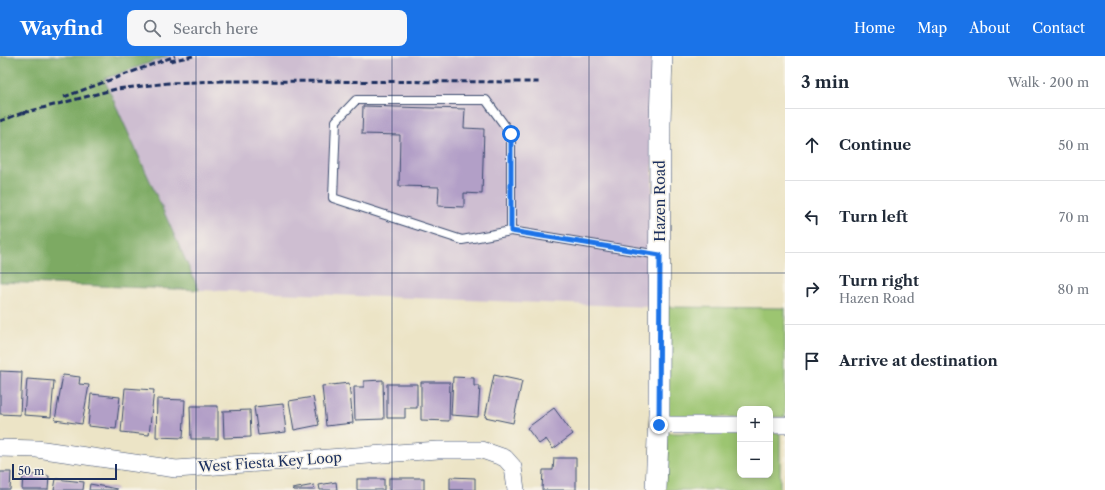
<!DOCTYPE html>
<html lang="en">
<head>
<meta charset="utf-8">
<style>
  body { margin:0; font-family:"Libre Caslon Text",serif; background:#f6f6f7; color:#1f2937 }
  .controls { position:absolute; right:12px; bottom:12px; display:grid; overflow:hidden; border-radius:8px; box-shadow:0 2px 10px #0003 }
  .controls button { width:36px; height:36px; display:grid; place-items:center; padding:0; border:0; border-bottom:1px solid #e0e1e3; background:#fff; color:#1f2937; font:20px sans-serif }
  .scale { position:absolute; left:12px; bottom:10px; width:105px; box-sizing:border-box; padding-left:4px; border:2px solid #1b2f5e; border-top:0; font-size:11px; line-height:14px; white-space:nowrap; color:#1b2f5e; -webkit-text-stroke:3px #f7f3e8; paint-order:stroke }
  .stop { position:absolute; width:12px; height:12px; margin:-9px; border:3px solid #1a73e8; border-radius:50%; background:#fff }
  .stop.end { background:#1a73e8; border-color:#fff; box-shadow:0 1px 4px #0008 }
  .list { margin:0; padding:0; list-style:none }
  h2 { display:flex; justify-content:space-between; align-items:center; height:52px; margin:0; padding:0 16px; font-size:17px }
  h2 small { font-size:13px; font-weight:400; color:#747a83 }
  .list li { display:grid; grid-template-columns:26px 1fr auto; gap:12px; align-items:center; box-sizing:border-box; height:72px; padding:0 16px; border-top:1px solid #e0e1e3 }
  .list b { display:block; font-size:15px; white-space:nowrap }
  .list p { margin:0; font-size:13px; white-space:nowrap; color:#747a83 }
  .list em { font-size:13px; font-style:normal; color:#747a83 }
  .icon { flex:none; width:22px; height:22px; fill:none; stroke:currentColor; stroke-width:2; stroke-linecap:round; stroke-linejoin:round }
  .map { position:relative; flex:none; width:785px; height:434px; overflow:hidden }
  header { display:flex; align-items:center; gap:24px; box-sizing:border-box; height:56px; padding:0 20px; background:#1a73e8; color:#fff }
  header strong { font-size:19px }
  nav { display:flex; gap:22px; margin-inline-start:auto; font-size:14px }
  .search { width:280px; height:36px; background:#f6f6f7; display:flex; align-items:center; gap:10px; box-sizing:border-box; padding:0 14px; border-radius:8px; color:#747a83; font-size:15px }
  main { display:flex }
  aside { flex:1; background:#fff }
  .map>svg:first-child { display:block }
  .industrial { fill:#cebed1 }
  .green { fill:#9cc571; stroke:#5c7a68 }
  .forest { fill:#7daa63; stroke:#4c6c60 }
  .building { fill:#b29fc7 }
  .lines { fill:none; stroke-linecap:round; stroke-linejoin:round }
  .service-casing { stroke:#3a4a6e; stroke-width:10 }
  .minor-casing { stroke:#3a4a6e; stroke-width:18 }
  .tertiary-casing { stroke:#3a4a6e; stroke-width:22 }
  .service { stroke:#fff; stroke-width:8 }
  .minor { stroke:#fff; stroke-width:17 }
  .tertiary { stroke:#fff; stroke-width:21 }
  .rail { stroke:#1b2f5e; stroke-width:3; stroke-dasharray:6 3; stroke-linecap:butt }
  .route { stroke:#1a73e8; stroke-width:5 }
  .grid { fill:none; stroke:#1b2f5e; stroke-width:1; stroke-opacity:0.55 }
  .labels { text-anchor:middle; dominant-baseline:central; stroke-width:3; stroke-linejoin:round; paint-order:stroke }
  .street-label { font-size:14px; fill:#1b2f5e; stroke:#f7f3e8 }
</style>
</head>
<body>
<header>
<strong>Wayfind</strong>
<div class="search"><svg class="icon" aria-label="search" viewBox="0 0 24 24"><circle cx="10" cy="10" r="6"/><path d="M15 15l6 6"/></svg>Search here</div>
<nav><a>Home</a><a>Map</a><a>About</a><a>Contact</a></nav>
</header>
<main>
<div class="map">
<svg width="785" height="434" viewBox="0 0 785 434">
  <rect width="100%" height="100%" fill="#f7f3e8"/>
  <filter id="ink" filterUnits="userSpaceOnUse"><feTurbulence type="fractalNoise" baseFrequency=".025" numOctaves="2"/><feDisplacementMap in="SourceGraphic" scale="8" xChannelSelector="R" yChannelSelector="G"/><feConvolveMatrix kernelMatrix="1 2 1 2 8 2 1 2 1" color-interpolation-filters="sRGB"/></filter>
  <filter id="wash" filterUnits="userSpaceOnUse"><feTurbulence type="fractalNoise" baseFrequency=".012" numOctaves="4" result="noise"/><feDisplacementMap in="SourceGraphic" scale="16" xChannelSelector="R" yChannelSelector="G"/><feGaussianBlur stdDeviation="0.9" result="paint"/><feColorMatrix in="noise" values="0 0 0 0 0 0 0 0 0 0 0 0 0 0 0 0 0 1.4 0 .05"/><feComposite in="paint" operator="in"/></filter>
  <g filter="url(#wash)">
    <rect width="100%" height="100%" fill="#ece4c6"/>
    <path class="industrial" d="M169,0H654L651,251L199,234L104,23Z"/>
    <g class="green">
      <path d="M667,251L785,252V361H770V353H740V361H666Z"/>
      <path d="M665,377H740V419H770V377H780V434H663Z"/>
    </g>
    <path class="forest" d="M0,0H169L104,23L199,234L0,226Z"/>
    <g id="blocks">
      <g class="building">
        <path d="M363,50L465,53L464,72L484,73L482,138L464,137V151L438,150L439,131L399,130L400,79L362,78Z"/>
        <path d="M0,315L22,316L20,359L0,358Z"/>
        <path d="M63,319L80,321L79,328L89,329L82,368L55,364Z"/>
        <path d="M494,319L522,325L513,367L485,361Z"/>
        <path d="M453,321L474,322V330H480L478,361L451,359Z"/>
        <path d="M27,323L54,325L51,361L24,359Z"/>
        <path d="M383,324L384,363L355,364L354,331H364V325Z"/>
        <path d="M421,326H450L449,365L421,364Z"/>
        <path d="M349,327L353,367L326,370L322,330Z"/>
        <path d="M387,328H417V352H405V362H387Z"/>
        <path d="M125,332L154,334L149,379L121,376Z"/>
        <path d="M91,338L120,341L116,373L88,370Z"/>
        <path d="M313,341L319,369L294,374L289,345Z"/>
        <path d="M157,343L185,344L183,382L156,381Z"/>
        <path d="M283,348L286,376L258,379L254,351Z"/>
        <path d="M190,350H218V383H191Z"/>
        <path d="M554,352L573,378L553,393L546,383L539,388L527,372Z"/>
        <path d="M250,354L251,381L224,382L223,355Z"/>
        <path d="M554,402H576V434H542L543,414H553Z"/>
        <path d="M0,416H11L10,434H0Z"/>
        <path d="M23,418L49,420L48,434H22Z"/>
        <path d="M450,421L475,422V434H450Z"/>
        <rect x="389" y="422" width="35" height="12"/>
        <path d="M56,423L84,426L83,434H54Z"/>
        <rect x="357" y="423" width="27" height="11"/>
        <path d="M336,426L337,434H320L319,429Z"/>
        <path d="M90,428L117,433V434H89Z"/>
        <path d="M314,429L315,434H293L292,433Z"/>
      </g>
    </g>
  </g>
  <g filter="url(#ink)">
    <use href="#blocks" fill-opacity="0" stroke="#3a4a6e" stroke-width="1"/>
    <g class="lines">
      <g class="service-casing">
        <path id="service" d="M511,175V78L486,44H356L336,65L333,142L462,184L511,175L659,199"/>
      </g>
      <g class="minor-casing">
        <g id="minor">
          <path d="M659,369H740"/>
          <path d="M770,369H785"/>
          <path d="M0,392L37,393L176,413L438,394H482L505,402L513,411L516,434"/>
        </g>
      </g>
      <g class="tertiary-casing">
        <path id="tertiary" d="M656,434L659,357L660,67L662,0"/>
      </g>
      <use href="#service" class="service"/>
      <use href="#minor" class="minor"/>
      <use href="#tertiary" class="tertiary"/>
      <g class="rail">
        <path d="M170,5L193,0"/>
        <path d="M64,41L175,0"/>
        <path d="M23,57L116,33L169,27L222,25L539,26"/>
        <path d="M0,65L28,55"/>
      </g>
    </g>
  </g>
  <g class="lines" filter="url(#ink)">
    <path class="route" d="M511,78V175L660,199L659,369"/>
  </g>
  <path class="grid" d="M196,0V434M392,0V434M589,0V434M0,217H785"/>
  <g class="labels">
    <g class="street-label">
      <text transform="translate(660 145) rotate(-90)">Hazen Road</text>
      <text transform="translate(270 406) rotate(-4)">West Fiesta Key Loop</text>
    </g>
  </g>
</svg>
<div class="controls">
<button>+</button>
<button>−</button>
</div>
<div class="scale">50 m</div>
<div class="stop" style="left:511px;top:78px"></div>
<div class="stop end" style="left:659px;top:369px"></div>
</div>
<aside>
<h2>3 min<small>Walk · 200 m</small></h2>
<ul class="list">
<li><svg class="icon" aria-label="ahead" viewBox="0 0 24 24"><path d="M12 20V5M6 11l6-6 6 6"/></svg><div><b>Continue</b></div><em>50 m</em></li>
<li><svg class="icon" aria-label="left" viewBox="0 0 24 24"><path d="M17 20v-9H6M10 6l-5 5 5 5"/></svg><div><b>Turn left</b></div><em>70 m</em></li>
<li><svg class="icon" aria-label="right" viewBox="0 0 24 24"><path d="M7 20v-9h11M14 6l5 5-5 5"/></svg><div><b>Turn right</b><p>Hazen Road</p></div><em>80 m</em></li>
<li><svg class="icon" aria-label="arrive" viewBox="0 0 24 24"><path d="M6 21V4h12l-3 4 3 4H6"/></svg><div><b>Arrive at destination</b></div></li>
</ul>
</aside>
</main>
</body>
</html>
